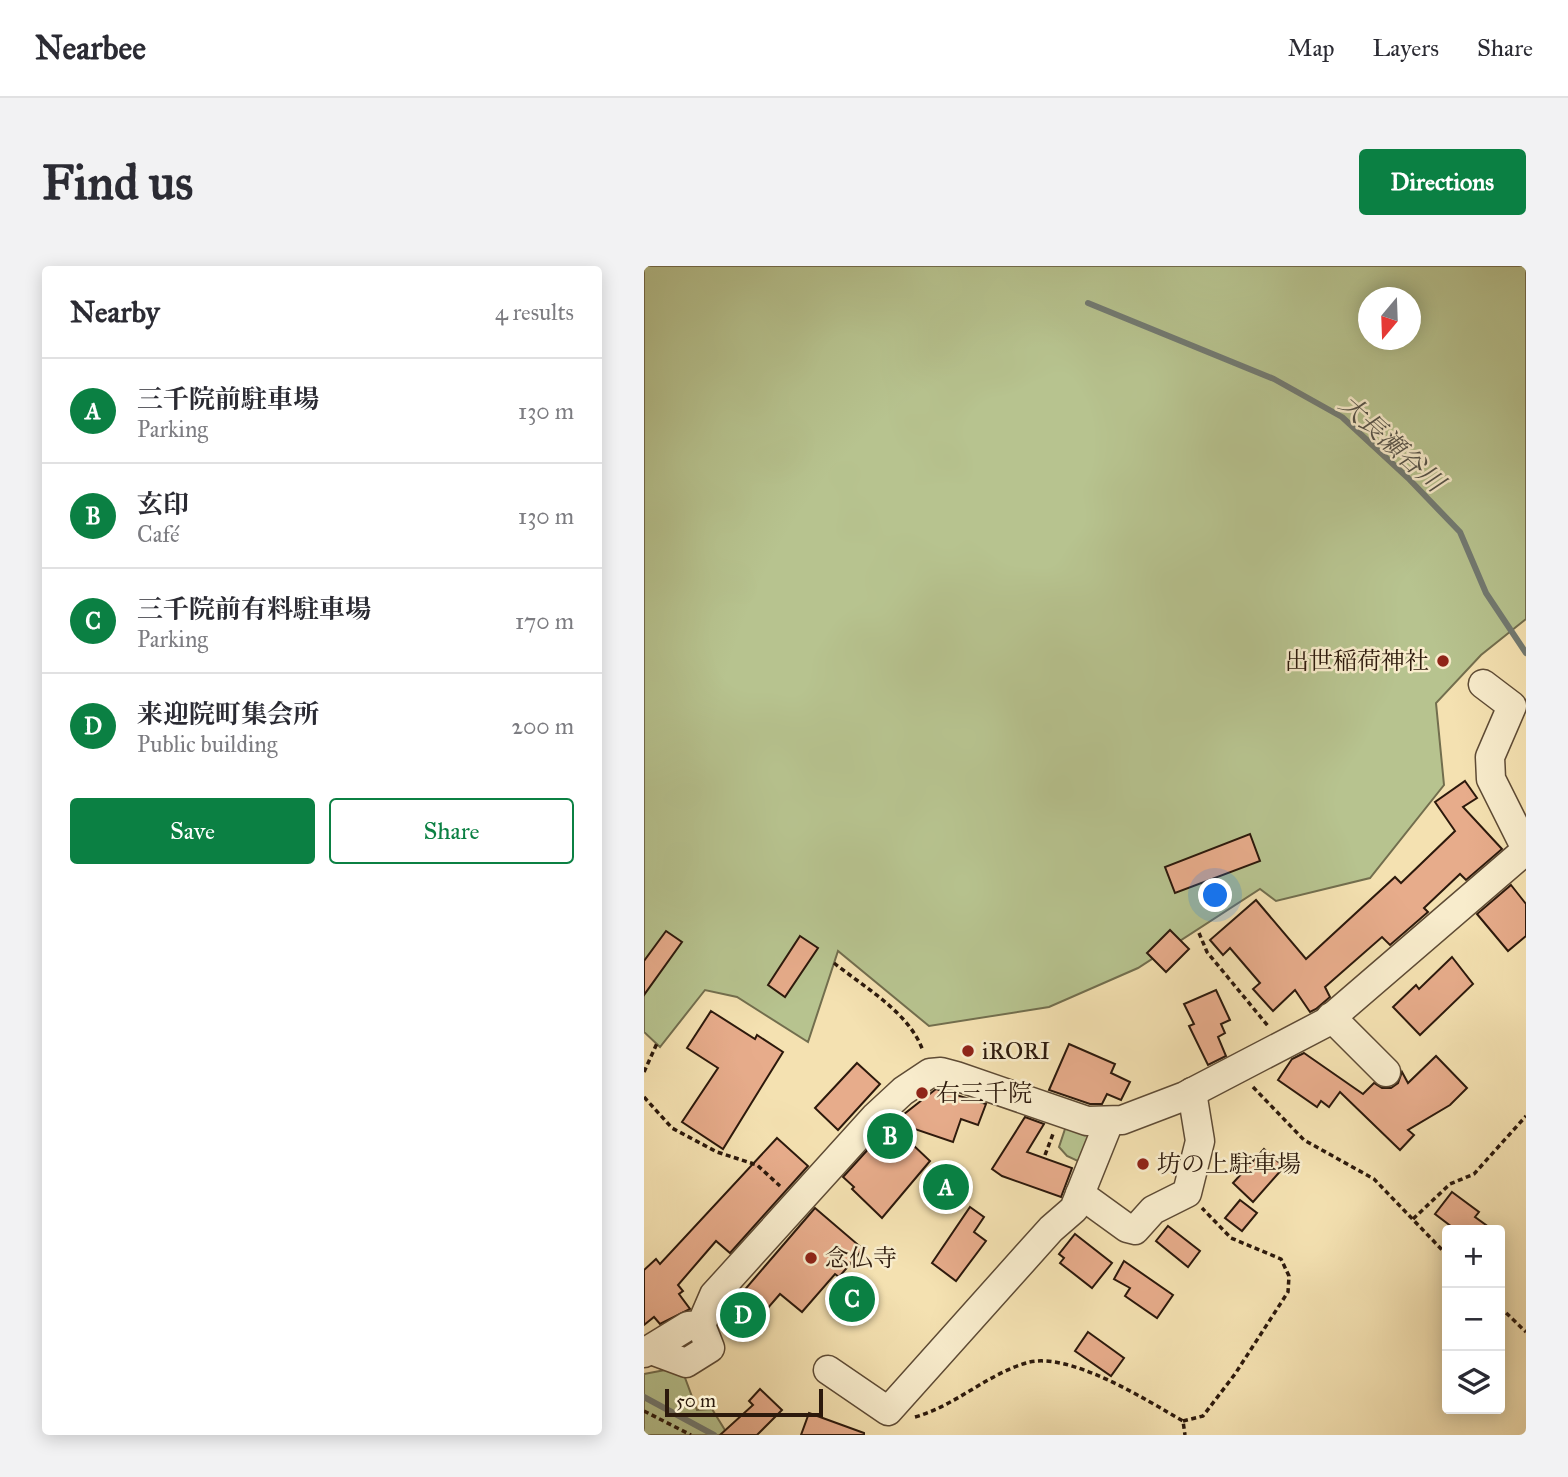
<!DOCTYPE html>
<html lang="en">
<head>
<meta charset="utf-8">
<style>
  body { margin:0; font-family:"IM FELL Great Primer","Noto Serif JP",serif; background:#f2f2f3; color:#2b2b33 }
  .controls { position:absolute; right:21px; bottom:21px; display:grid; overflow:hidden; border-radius:7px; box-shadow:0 4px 18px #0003 }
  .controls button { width:63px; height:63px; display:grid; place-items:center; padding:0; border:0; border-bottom:2px solid #e1e1e2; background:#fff; color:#2b2b33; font:35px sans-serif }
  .compass { position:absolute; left:714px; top:21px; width:63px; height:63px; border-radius:50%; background:#fff; box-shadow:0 4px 18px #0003; rotate:199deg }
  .scale { position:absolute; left:21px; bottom:18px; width:158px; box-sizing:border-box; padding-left:7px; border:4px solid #2c190c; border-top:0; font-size:19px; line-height:24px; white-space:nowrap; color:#2c190c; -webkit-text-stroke:5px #f8eccc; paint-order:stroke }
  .you { position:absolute; left:572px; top:630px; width:24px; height:24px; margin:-18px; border:5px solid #fff; border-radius:50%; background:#1a73e8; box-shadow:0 0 0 10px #1a73e833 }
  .badge { display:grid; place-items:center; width:46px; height:46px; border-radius:50%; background:#0b8043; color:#fff; font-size:23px; font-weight:700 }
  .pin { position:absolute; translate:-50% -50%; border:4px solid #fff; box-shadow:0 2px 7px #0006 }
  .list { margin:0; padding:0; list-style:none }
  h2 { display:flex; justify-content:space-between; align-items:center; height:91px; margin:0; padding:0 28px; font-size:30px }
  h2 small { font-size:23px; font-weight:400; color:#7c7c81 }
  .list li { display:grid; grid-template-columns:46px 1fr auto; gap:21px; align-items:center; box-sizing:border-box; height:105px; padding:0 28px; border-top:2px solid #e1e1e2 }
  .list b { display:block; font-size:26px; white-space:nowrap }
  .list p { margin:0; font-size:23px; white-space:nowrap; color:#7c7c81 }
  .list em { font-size:23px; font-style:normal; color:#7c7c81 }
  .actions { display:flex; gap:14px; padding:21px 28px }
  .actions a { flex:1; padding:16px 0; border:2px solid #0b8043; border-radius:7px; text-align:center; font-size:24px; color:#0b8043 }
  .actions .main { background:#0b8043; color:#fff }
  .icon { flex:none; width:38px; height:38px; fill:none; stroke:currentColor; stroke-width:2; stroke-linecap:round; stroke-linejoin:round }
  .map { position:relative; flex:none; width:882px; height:1169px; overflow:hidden; border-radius:7px }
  header { display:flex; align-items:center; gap:42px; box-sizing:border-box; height:98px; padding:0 35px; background:#fff; border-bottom:2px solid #e1e1e2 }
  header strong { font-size:33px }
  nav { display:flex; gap:38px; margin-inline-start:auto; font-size:24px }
  .intro { display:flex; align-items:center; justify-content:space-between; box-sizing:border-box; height:168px; padding:0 42px }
  h1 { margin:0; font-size:49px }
  .button { padding:18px 32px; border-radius:7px; background:#0b8043; color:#fff; font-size:24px; font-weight:700 }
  main { display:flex; gap:42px; padding:0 42px }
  aside { flex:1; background:#fff; border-radius:7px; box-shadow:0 4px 18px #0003 }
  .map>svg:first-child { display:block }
  .green { fill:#b7c38f; stroke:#726e4e; stroke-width:2; fill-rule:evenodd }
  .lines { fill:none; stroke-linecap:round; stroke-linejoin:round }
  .stream { stroke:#727a72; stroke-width:6 }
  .building { fill:#e7ac8b; stroke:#2c190c; stroke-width:2 }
  .minor-casing { stroke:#5e4b35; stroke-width:31 }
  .path { stroke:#2c190c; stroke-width:3.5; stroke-dasharray:5 3.5; stroke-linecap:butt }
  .minor { stroke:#f8eccc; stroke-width:28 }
  .poi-dot { fill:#8f2418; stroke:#f8eccc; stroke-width:2.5 }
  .labels { text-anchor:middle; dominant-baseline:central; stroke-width:5; stroke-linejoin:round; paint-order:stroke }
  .poi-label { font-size:24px; fill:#2c190c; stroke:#f8eccc; text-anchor:start }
  .water-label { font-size:26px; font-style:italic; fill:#555248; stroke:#f8eccc }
</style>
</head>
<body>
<header>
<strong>Nearbee</strong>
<nav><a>Map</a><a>Layers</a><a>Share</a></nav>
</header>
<div class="intro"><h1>Find us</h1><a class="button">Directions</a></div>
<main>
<aside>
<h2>Nearby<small>4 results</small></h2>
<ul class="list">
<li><span class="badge">A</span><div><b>三千院前駐車場</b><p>Parking</p></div><em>130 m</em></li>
<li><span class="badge">B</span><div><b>玄印</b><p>Café</p></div><em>130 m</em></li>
<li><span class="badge">C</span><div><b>三千院前有料駐車場</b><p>Parking</p></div><em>170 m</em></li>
<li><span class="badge">D</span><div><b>来迎院町集会所</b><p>Public building</p></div><em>200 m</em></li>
</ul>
<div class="actions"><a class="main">Save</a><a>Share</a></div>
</aside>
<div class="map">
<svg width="882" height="1169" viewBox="0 0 882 1169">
  <rect width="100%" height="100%" fill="#f4e1b1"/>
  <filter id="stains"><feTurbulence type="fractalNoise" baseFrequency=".00286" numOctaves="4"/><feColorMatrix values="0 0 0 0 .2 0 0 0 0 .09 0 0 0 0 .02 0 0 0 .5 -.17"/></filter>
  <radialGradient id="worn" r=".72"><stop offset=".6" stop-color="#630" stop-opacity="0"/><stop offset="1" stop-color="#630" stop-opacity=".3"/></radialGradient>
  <g class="green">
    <path d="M0,0H882V353L837,389L792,437L800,519L726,612L632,635L616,623L494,702L405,741L285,760L194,685L164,776L93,731L61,724L16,781L0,766ZM724,32H766V74H724Z"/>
    <path d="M422,860L448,869L438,897L423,890L415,881Z"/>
    <path d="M37,1101L53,1144L68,1143L84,1169H0V1108Z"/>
  </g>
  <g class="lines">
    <g class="stream">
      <path d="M444,37L630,113L698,151L764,212L816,266L842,327L882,387"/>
      <path d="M0,1131L70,1169"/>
    </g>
  </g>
  <g class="building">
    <path d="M821,515L833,532L819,541L858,583L822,614L816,608L780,642L784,646L746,679L738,671L681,721L686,731L672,743L666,746L651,724L629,745L609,723L616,717L586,682L579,689L566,674L612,634L662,693L751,611L757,617L811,565L791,536Z"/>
    <path d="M606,568L616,595L531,627L521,601Z"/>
    <path d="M867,619L882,638V670L864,685L833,648Z"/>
    <path d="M526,664L545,683L522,706L503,687Z"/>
    <path d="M22,665L38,676L0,729V695Z"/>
    <path d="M156,670L174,682L141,731L124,719Z"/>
    <path d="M808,691L829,718L776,769L749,741L772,719L775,723Z"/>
    <path d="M572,724L586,754L577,758L581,767L574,771L582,790L564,799L545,760L550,758L540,738Z"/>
    <path d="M67,745L111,773L113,769L139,786L79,883L38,856L74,802L43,782Z"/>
    <path d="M425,778L471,798L467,807L486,816L477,834L463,828L458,838H446L405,824Z"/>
    <path d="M660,787L719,828L730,817L738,822H747L754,817L758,806L764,817L792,790L823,822L806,839L764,864L770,869L756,884L696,826L685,841L677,835L673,841L634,814L648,793Z"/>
    <path d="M213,797L236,818L194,864L171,842Z"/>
    <path d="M292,823L342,838L334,859L317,853L309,876L250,856Z"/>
    <path d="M381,851L400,858L383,886L428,902L417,931L358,910L348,903Z"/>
    <path d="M247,858L286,895L238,952L208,923L210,921L199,911Z"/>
    <path d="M133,872L164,900L86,987L72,975L34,1019L39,1025L35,1028L46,1043L16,1058L10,1051L0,1059V1004L12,993L16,998Z"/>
    <path d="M620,883L640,901L609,936L589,917Z"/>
    <path d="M808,926L835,946L831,951L849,964H812L791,948Z"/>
    <path d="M596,934L613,947L598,965L581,952Z"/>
    <path d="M326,941L340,951L330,966L342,975L312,1015L288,997Z"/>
    <path d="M171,942L219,983L195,1011L191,1008L158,1046L136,1028L97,1073L77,1055L79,1049Z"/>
    <path d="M524,960L556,985L544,1001L512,975Z"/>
    <path d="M431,968L468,997L448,1022L416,997L420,992L415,988Z"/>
    <path d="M480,995L529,1029L513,1052L481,1030L486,1022L470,1013Z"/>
    <path d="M444,1066L480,1092L467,1110L431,1085Z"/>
    <path d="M116,1123L138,1144L113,1169H76L109,1139L105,1135Z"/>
    <path d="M165,1147L220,1167V1169H157Z"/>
  </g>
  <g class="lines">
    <g class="minor-casing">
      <g id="minor">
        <path d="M839,418L868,440L846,491L847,513L882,583"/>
        <path d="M687,751L742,806"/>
        <path d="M436,928L483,962L491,964L509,944L543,927L556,875L548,826"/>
        <path d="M7,1084L42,1097L66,1082L57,1059"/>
        <path d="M0,1087L44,1060L57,1059L70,1029L232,850L259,825L286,807L297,806L312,810L443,855L478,854L541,830L681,757L882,584"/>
        <path d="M184,1104L244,1145L407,963L430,943L465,856"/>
      </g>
    </g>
    <g class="path">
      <path d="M555,667L563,686L624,760"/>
      <path d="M190,697C220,721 266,747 279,785"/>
      <path d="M0,806L14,775"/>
      <path d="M609,821L660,874L730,913L803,989"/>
      <path d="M0,831L28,862L73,886L113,899L136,920"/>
      <path d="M401,889L409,868"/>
      <path d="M769,953L806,918L830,908L882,850"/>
      <path d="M856,1041L882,1066"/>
      <path d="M0,1145L47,1169"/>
      <path d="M271,1151C311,1140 342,1109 382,1097C424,1084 502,1134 539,1155L541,1169"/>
      <path d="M539,1155L559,1150L591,1108L644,1026L645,1010L637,993L587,972L558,942"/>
    </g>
    <use href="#minor" class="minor"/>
  </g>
  <g class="poi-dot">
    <circle cx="799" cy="395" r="7"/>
    <circle cx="324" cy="785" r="7"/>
    <circle cx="278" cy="827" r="7"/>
    <circle cx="499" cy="898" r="7"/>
    <circle cx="167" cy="992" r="7"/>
  </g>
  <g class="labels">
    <g class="poi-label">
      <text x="785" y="395" text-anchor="end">出世稲荷神社</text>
      <text x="338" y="785">iRORI</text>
      <text x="292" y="827">右三千院</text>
      <text x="513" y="898">坊の上駐車場</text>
      <text x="181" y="992">念仏寺</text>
    </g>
    <g class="water-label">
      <text transform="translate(748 177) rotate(42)">大長瀬谷川</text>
    </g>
  </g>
  <rect width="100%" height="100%" filter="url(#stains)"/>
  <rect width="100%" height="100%" fill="url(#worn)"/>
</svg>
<div class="controls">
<button>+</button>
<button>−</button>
<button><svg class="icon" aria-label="layers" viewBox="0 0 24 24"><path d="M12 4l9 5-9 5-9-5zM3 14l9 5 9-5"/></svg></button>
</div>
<svg class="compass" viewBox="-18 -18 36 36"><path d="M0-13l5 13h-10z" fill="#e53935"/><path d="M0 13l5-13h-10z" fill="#7c7c81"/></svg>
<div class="scale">50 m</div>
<div class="you"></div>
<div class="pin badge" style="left:302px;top:921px">A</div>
<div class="pin badge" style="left:246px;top:870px">B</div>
<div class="pin badge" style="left:208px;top:1033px">C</div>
<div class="pin badge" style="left:99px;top:1049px">D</div>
</div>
</main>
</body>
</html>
